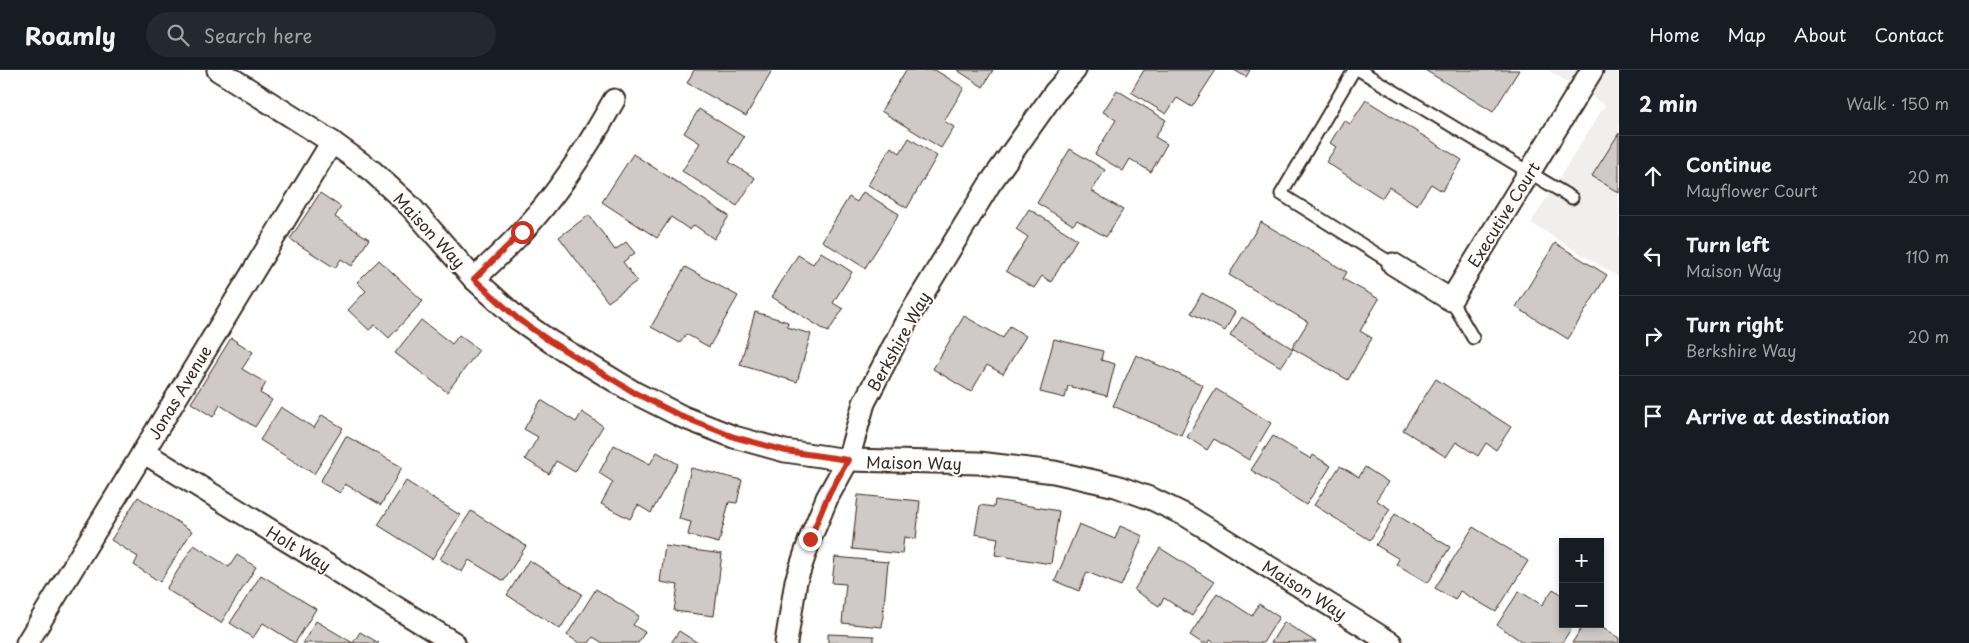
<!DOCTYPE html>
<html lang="en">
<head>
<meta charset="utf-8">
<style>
  body { margin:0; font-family:"Playpen Sans",sans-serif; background:#242831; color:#f1f3f6 }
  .controls { position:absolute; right:15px; bottom:15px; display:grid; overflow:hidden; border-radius:0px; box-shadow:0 2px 8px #0003 }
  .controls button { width:45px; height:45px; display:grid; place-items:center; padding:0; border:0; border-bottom:1px solid #363941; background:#171b24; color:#f1f3f6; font:25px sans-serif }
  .stop { position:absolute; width:15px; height:15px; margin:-11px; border:4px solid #c8321e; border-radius:50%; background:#fff }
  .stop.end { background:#c8321e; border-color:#fff; box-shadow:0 1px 5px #0008 }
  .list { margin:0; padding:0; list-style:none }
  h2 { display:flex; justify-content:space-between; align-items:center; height:65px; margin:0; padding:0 20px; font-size:21px }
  h2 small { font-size:16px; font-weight:400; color:#9ea1a6 }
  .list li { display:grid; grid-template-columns:32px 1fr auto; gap:15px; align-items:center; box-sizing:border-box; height:80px; padding:0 20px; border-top:1px solid #363941 }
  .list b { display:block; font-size:19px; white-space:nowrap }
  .list p { margin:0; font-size:16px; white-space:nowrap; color:#9ea1a6 }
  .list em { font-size:16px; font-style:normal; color:#9ea1a6 }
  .icon { flex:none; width:28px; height:28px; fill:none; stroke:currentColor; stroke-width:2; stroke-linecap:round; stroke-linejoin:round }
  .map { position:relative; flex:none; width:1619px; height:573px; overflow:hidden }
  header { display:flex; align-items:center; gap:30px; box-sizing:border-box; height:70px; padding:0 25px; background:#171b24; border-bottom:1px solid #363941 }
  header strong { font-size:24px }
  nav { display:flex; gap:28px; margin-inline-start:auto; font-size:18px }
  .search { width:350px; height:45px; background:#242831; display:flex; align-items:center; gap:12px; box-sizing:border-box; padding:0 18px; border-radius:28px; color:#9ea1a6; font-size:19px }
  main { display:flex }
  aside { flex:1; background:#171b24 }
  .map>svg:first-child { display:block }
  .built { fill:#f1efee }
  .building { fill:#cfcac7; stroke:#3b2a1e }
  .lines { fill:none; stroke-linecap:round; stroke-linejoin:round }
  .lane-casing { stroke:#3b2a1e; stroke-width:15 }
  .street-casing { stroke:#3b2a1e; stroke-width:25 }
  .lane { stroke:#fff; stroke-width:11 }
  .street { stroke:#fff; stroke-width:21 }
  .route { stroke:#c8321e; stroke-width:6 }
  .labels { text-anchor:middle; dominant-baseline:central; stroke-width:4; stroke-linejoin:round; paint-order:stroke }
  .street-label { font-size:16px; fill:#3b2a1e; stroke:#fff }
</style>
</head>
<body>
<header>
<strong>Roamly</strong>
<div class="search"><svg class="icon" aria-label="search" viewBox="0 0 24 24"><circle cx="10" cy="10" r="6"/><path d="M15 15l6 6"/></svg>Search here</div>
<nav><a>Home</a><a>Map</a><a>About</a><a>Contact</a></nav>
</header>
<main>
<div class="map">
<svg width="1619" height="573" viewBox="0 0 1619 573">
  <rect width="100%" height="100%" fill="#fff"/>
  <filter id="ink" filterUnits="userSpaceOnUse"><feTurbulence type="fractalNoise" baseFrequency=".02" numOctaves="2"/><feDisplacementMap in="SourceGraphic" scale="10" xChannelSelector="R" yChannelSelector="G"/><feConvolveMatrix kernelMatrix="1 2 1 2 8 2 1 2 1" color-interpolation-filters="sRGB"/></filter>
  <g filter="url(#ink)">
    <path class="built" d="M1548,0H1619V207L1531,153L1605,35Z"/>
    <g class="building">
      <path d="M694,0H772L746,46L687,13Z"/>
      <path d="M906,0H935L964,18L944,51L954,57L941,78L881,41Z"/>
      <path d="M957,0H993L983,17Z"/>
      <path d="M1144,0H1216L1192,37L1177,28L1166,44L1131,22Z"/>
      <path d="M1234,0H1250L1246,7Z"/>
      <path d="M1425,0H1519L1493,42Z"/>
      <path d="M1117,20L1166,50L1155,67L1167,74L1151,102L1130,89L1123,101L1095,84L1116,50L1103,42Z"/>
      <path d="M1366,30L1462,90L1442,121L1431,114L1417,135L1389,117L1382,128L1326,92L1336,77L1330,73L1344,50L1350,54Z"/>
      <path d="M699,39L744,67L729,92L755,108L737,136L682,101L700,73L684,63Z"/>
      <path d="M1619,63V123L1592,106Z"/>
      <path d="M909,68L937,86L907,138L868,115L891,77L900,83Z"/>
      <path d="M1070,79L1105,100L1092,121L1123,140L1106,167L1077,150L1073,155L1037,133Z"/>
      <path d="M633,84L729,146L714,169L694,155L690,160L671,147L657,168L602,132Z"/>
      <path d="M863,122L899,144L865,198L822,171L849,127L857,132Z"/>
      <path d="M320,123L341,137L335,147L369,169L352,196L341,189L335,198L290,169Z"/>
      <path d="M1029,139L1077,169L1051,212L1042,206L1034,218L1006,201L1028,167L1016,159Z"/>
      <path d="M589,145L615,180L626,172L635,183L623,192L637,211L608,232L559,167Z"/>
      <path d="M1261,152L1347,202L1343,209L1379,229L1360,261L1372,268L1348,310L1292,278L1308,252L1229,205Z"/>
      <path d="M1555,173L1607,205L1568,269L1516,237Z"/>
      <path d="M821,182L852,202L833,233L843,239L828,262L772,227L798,185L813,194Z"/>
      <path d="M379,190L423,231L389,268L375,255L369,260L348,240L366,221L357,212Z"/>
      <path d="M685,197L738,226L709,277L686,264L680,273L651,257Z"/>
      <path d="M1202,223L1235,242L1225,261L1191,243Z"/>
      <path d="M755,242L788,252L787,257L811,264L797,312L740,295Z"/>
      <path d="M964,246L1003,268L1010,256L1026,266L1003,304L987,295L971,322L933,299Z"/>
      <path d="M1242,247L1293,279L1281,297L1230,266Z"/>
      <path d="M421,250L452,274L459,265L479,280L447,322L395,283Z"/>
      <path d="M231,268L253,282L242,299L266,313L260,323L272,330L255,357L220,335L213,347L191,333Z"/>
      <path d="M1054,269L1103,281L1101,290L1115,294L1107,326L1068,316L1065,328L1040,322Z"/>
      <path d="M1136,285L1203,315L1181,365L1113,336Z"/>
      <path d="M1436,309L1511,357L1496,380L1486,373L1478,386L1456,372L1446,387L1403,360Z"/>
      <path d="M1216,319L1271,353L1249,390L1214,369L1207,380L1187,367Z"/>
      <path d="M541,330L576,352L582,342L603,356L575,402L556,391L549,404L525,389L538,367L524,359Z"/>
      <path d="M281,337L314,358L322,345L343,358L314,404L260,370Z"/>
      <path d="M346,366L402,397L381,435L345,414L340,423L320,412Z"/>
      <path d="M1273,366L1311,389L1313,385L1331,396L1306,435L1251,400Z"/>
      <path d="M614,375L650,394L657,382L678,394L651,443L638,435L630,449L601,434L613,412L599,403Z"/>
      <path d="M1340,396L1359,407L1365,397L1388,412L1376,430L1390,439L1370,470L1314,435Z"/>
      <path d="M691,398L742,410L737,433L729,432L719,473L688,465L691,452L679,449Z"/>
      <path d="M406,411L460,445L432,489L378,455Z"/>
      <path d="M858,425L920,431L916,469L904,467L902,484L852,479Z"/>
      <path d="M138,427L192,461L160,512L134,495L138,487L111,470Z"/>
      <path d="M995,430L1059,441L1051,494L995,485L998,468L975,464L980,435L994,437Z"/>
      <path d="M471,441L526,476L504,511L469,490L462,502L440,489Z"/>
      <path d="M1395,444L1450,477L1428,513L1396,494L1399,489L1376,475Z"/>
      <path d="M1079,454L1115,469L1120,456L1143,466L1121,516L1087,502L1079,521L1055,511Z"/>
      <path d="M1473,457L1528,491L1496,542L1460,521L1455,530L1435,518Z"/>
      <path d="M194,475L229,497L237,485L256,497L221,553L166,519Z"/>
      <path d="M665,476L722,484L714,546L674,541L678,515L660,512Z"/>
      <path d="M1160,478L1214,512L1192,546L1164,528L1159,536L1134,520Z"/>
      <path d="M835,487L888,492L882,557L842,553L846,514L832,513Z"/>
      <path d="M529,490L582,524L560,559L507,525Z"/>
      <path d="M261,505L316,539L295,573L263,553L253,568L230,553Z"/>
      <path d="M596,519L639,546L633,555L645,562L638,573H603L593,567L589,573H579L567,565Z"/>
      <path d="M1553,519L1563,525V554H1574L1562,573H1524L1497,555L1519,521L1542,535Z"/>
      <path d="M1217,523L1252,546L1259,534L1279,547L1263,573H1215L1210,570L1208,573H1202L1190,565Z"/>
      <path d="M316,551L353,573L360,562L379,573H303Z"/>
      <path d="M1284,552L1316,572L1271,573Z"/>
      <path d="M1584,554H1596L1619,568V573H1572Z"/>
      <path d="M679,561L698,573H671Z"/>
      <path d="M828,564L874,566V573H828Z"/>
    </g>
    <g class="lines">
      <g class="lane-casing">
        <g id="lane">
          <path d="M1354,0L1281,124L1393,194"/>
          <path d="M1359,0L1572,128"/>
          <path d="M1451,230L1473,268"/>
        </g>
      </g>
      <g class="street-casing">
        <g id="street">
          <path d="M218,0L332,72L372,101L411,137L474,209L518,249L551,272L635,323L683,347L734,367L785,381L848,390L979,393L1054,402L1116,416L1152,429L1187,446L1391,573"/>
          <path d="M1393,194L1451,230L1592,0"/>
          <path d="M474,209C490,194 506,179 521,163C558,124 588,77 614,30"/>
          <path d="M143,382L454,573"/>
          <path d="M27,573L332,72"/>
          <path d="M786,573L796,511L810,469L827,428L848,390L864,333L908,248L989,115L1055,22L1075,0"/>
        </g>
      </g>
      <use href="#lane" class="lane"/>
      <use href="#street" class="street"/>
    </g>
  </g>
  <g class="lines" filter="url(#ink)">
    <path class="route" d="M522,162L474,209L518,249L551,272L635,323L683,347L734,367L786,381L848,390L827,428L810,469"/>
  </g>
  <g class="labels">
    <g class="street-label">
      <text transform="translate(1503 144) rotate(-58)">Executive Court</text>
      <text transform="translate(430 160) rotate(47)">Maison Way</text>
      <text transform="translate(898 271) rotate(-61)">Berkshire Way</text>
      <text transform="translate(179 322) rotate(-59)">Jonas Avenue</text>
      <text transform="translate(914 392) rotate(1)">Maison Way</text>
      <text transform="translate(299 478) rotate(31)">Holt Way</text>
      <text transform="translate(1305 519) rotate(32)">Maison Way</text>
    </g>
  </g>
</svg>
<div class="controls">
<button>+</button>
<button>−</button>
</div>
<div class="stop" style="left:522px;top:162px"></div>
<div class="stop end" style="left:810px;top:469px"></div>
</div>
<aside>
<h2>2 min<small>Walk · 150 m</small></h2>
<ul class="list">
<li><svg class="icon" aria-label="ahead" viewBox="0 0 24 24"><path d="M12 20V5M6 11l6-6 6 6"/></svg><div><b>Continue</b><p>Mayflower Court</p></div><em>20 m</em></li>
<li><svg class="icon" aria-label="left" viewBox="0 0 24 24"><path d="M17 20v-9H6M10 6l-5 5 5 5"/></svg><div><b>Turn left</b><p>Maison Way</p></div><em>110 m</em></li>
<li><svg class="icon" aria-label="right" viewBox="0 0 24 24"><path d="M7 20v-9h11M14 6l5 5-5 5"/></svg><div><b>Turn right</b><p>Berkshire Way</p></div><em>20 m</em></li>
<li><svg class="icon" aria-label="arrive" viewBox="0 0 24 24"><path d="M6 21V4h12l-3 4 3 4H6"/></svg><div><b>Arrive at destination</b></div></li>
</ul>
</aside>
</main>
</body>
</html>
